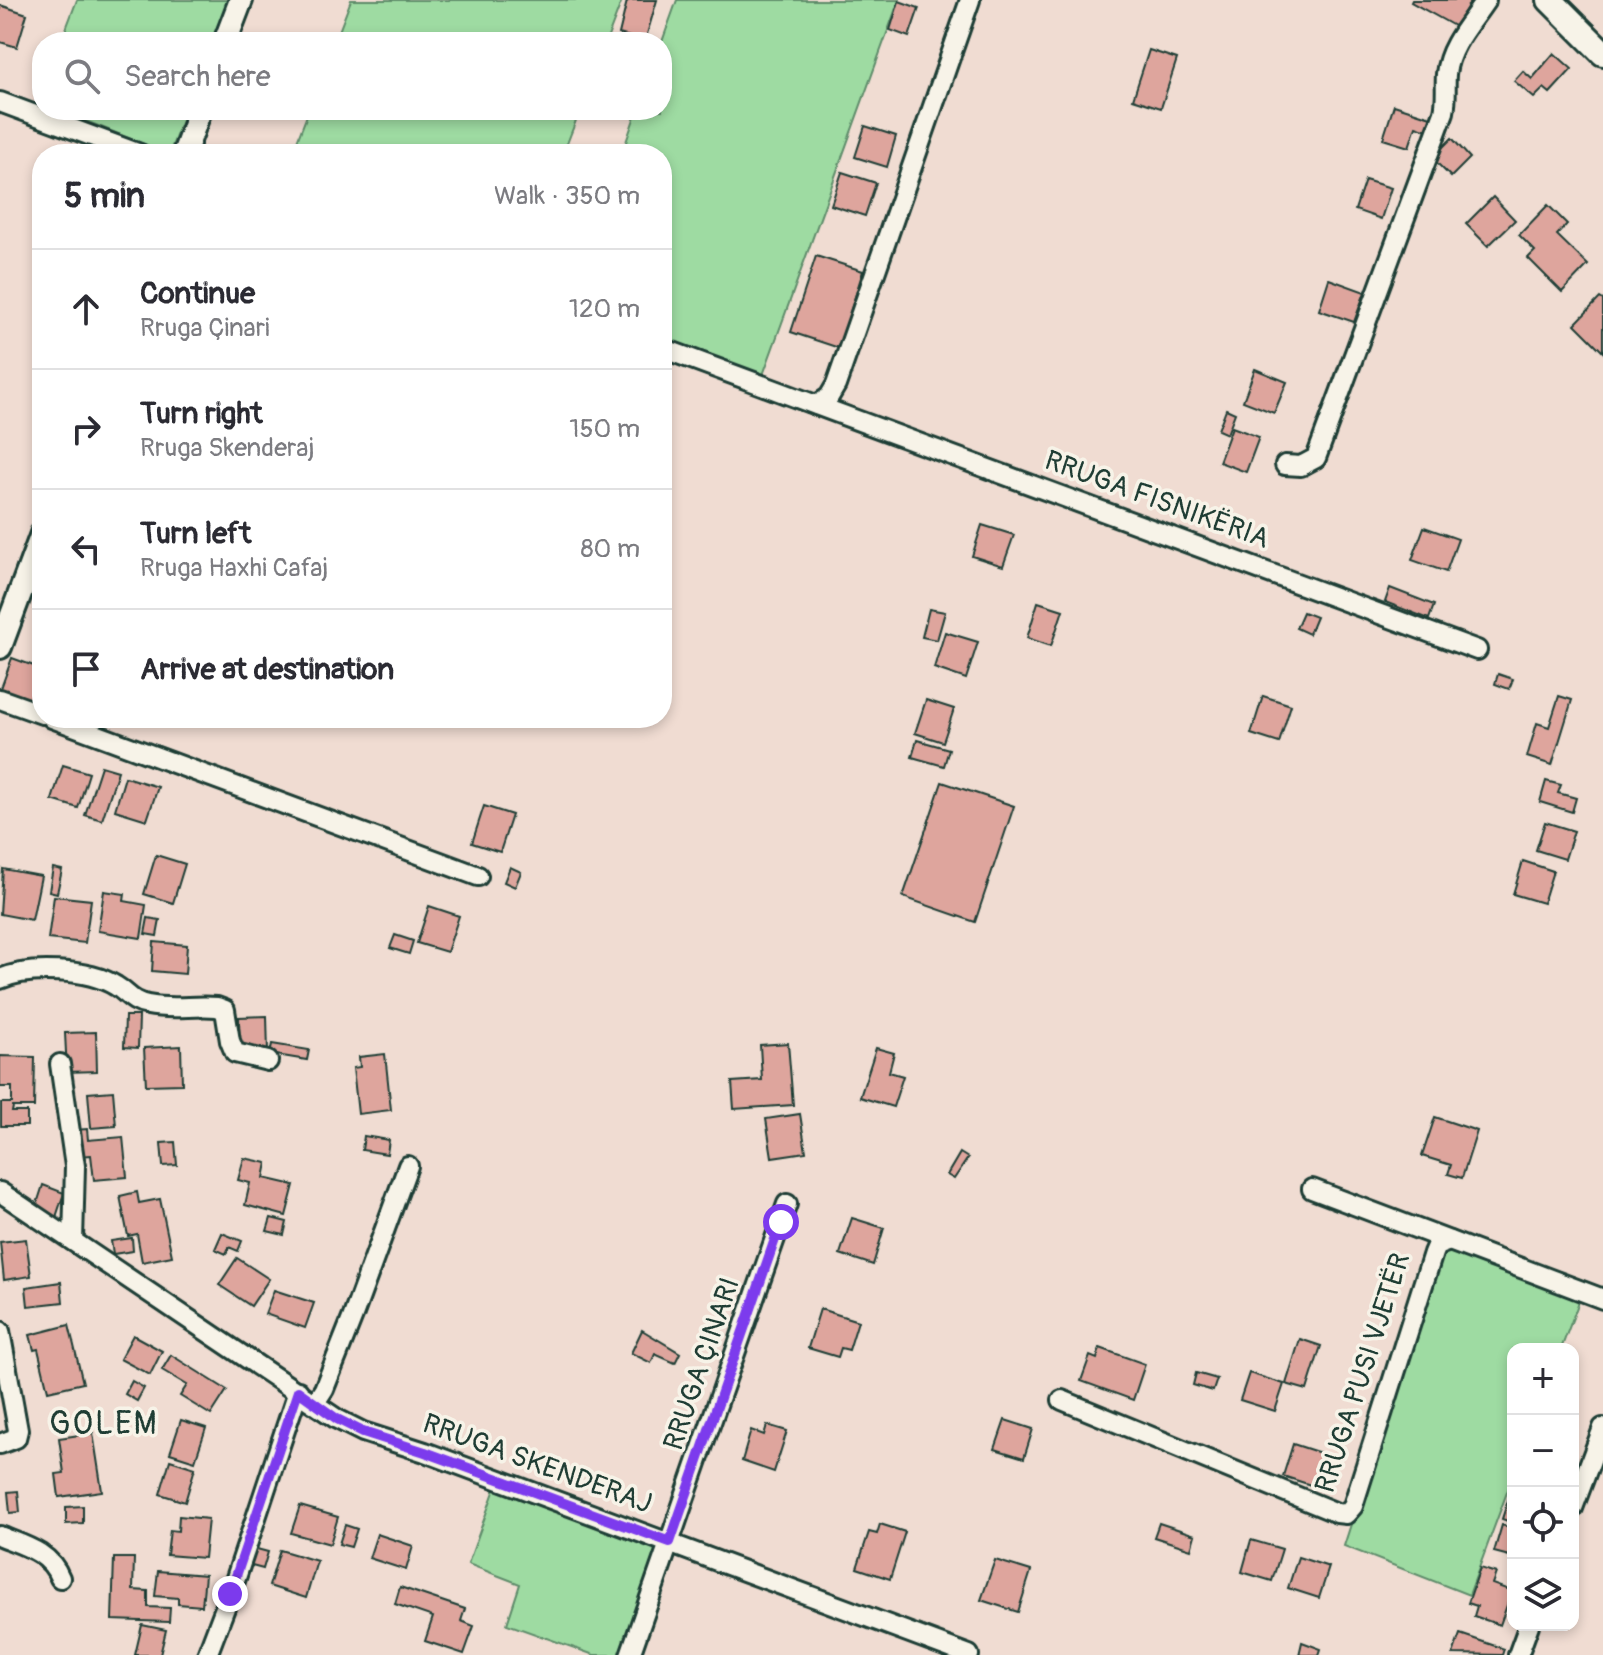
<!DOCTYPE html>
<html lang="en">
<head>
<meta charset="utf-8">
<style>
  body { margin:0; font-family:Pangolin,sans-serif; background:#f2f2f3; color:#2b2b33 }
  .controls { position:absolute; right:24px; bottom:24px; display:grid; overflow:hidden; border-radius:16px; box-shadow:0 4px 12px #0003 }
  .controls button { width:72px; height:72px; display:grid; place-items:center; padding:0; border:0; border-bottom:2px solid #e1e1e2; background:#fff; color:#2b2b33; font:40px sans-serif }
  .stop { position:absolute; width:24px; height:24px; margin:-18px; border:6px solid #7c3aed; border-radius:50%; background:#fff }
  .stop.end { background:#7c3aed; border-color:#fff; box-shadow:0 2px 8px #0008 }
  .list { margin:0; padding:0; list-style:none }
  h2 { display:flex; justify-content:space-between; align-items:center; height:104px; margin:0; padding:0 32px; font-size:34px }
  h2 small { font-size:26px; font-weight:400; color:#7c7c81 }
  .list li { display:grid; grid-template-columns:52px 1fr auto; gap:24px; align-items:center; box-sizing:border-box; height:120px; padding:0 32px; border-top:2px solid #e1e1e2 }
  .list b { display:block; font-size:30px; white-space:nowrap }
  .list p { margin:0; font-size:26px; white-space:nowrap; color:#7c7c81 }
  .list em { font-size:26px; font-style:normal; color:#7c7c81 }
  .icon { flex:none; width:44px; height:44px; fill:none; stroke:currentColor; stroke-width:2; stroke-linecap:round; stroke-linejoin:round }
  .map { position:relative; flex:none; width:1603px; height:1655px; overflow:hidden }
  .search { position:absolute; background:#fff; box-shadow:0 4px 12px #0003; left:32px; top:32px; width:640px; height:88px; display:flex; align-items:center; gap:20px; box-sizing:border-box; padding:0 28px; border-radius:32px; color:#7c7c81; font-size:30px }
  .panel { position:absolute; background:#fff; box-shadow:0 4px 12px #0003; left:32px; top:144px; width:640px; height:584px; border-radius:32px }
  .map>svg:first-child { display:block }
  .grass { fill:#9edba2; stroke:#5e8c6b; stroke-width:2 }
  .building { fill:#dea59d; stroke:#1f3d34; stroke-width:2 }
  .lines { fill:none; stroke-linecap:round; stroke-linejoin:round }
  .minor-casing { stroke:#1f3d34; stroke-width:24 }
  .tertiary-casing { stroke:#1f3d34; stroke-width:28 }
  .secondary-casing { stroke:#1f3d34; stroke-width:30 }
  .minor { stroke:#f7f3e8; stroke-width:18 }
  .tertiary { stroke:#f7f3e8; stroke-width:22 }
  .secondary { stroke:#f7f3e8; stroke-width:24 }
  .route { stroke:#7c3aed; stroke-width:10 }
  .labels { text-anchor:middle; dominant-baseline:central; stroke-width:7; stroke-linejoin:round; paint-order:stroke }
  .street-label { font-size:28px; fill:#1f3d34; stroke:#f7f3e8 }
  .quarter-label { font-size:32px; letter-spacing:2px; fill:#1f3d34; stroke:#f7f3e8 }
</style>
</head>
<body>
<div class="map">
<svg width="1603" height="1655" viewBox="0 0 1603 1655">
  <rect width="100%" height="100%" fill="#f0dcd2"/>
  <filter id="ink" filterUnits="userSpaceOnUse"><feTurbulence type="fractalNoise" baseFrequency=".0125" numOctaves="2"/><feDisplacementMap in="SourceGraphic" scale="16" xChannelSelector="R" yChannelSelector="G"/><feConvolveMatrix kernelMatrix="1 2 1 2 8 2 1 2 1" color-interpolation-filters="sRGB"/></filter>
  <g filter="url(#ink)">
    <g class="grass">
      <path d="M77,0H229L212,42H61Z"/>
      <path d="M351,0H622L606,42H335Z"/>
      <path d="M677,0H899L763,375L662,339V154H622L637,110H662V42Z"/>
      <path d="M58,110H186L169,154Z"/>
      <path d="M309,110H580L563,154H292Z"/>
      <path d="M1451,1248L1581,1296L1561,1349H1513V1476L1469,1595L1344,1546L1436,1260L1445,1250Z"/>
      <path d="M496,1486L544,1507L662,1551L623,1655H594L507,1624L520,1584L468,1564Z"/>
    </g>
    <g class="building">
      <path d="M631,0H657L645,41L619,34L627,1Z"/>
      <path d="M1412,0H1471L1456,27L1411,2Z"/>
      <path d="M899,1L919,8L909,37L890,30Z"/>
      <path d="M0,5L27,14L17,47L0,42Z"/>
      <path d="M1149,50L1177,59L1161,108L1133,99Z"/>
      <path d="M1554,53L1572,69L1550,93L1544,88L1534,98L1514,81L1523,71L1532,79Z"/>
      <path d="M1394,105L1434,118L1430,131L1416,126L1409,147L1383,139Z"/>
      <path d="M865,126L896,136L887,167L855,157Z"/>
      <path d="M1452,138L1470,158L1451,177L1432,158Z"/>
      <path d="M842,172L876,183L865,216L831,205Z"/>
      <path d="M1365,180L1391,188L1381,219L1355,210Z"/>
      <path d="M1493,197L1515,220L1488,246L1466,224Z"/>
      <path d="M1548,205L1567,224L1557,235L1588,265L1562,292L1528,258L1535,251L1519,235Z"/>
      <path d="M816,256L863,271L839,348L791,332Z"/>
      <path d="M1329,279L1365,292L1354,322L1319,310Z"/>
      <path d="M1600,298L1603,300V352L1575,324Z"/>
      <path d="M1255,369L1287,382L1274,413L1243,401Z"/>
      <path d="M1226,409L1235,413L1227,434L1218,430Z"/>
      <path d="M1232,427L1259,437L1246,472L1219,462Z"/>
      <path d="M982,525L1014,535L1003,566L972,556Z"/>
      <path d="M1424,527L1458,539L1446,572L1412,560Z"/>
      <path d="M1390,588L1434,605L1429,619L1385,602Z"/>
      <path d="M1038,602L1063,610L1051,646L1027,638Z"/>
      <path d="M929,609L945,612L937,640L922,637Z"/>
      <path d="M1303,612L1316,617L1309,634L1296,628Z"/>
      <path d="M945,632L978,642L966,679L934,668Z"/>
      <path d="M12,658L42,669V703L39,710L0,691Z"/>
      <path d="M1498,674L1513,679L1509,689L1495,684Z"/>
      <path d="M1263,696L1291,705L1279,743L1251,734Z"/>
      <path d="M1559,696L1572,700L1552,765L1527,757L1537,723L1549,727Z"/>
      <path d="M926,700L954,709L943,742L915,733Z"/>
      <path d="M917,740L949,749L944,766L912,757Z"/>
      <path d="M63,765L89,773L78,808L52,800Z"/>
      <path d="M101,766L118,771L102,820L85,815Z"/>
      <path d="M125,777L158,787L147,820L115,810Z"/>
      <path d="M1546,781L1561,785L1558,793L1576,798L1572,812L1540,802Z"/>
      <path d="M942,782L1014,806L975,922L903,897Z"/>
      <path d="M484,806L512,815L500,852L472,843Z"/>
      <path d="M1545,822L1574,831L1565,859L1536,850Z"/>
      <path d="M156,855L185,864L173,903L144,894Z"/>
      <path d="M1523,861L1553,871L1543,903L1513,894Z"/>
      <path d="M510,867L521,872L515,887L504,882Z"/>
      <path d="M53,868L62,870L57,893L49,891Z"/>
      <path d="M3,869L41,876L32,920L0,914Z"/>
      <path d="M104,891L125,894L124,901L146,905L141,938L98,931Z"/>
      <path d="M54,896L91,900L85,943L48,939Z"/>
      <path d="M429,906L459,916L447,952L417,943Z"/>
      <path d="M148,918L160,920L157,936L145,934Z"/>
      <path d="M395,935L413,941L409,954L390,948Z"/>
      <path d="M154,942L187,945L185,974L152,971Z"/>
      <path d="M125,1016H139L138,1048L124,1047Z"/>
      <path d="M267,1016L268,1053H240L239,1017Z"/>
      <path d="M96,1032L97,1071L67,1072L65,1033Z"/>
      <path d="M788,1043L793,1105L734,1109L732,1082L762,1080L760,1045Z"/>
      <path d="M272,1044L309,1050L307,1060L270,1054Z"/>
      <path d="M181,1046L182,1084L146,1085L144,1048Z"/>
      <path d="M876,1048L894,1053L889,1072L903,1076L893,1107L860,1097Z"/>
      <path d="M385,1054L391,1110L358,1114L353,1068L360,1067L359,1057Z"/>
      <path d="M0,1056L35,1057L34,1107H13L12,1112H27V1126H1V1103H12V1087H0Z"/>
      <path d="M113,1091L116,1126L91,1128L88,1093Z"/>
      <path d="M800,1114L806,1152L772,1157L766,1119Z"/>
      <path d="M1435,1117L1477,1131L1462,1178L1448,1174L1451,1165L1422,1156Z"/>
      <path d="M87,1129L88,1140L123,1137L127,1177L94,1180L91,1155L77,1156L75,1130Z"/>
      <path d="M364,1136L389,1140L387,1154L362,1150Z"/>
      <path d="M175,1142L177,1165L163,1166L161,1143Z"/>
      <path d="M960,1153L968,1158L954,1179L947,1175Z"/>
      <path d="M244,1158L267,1163L264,1178L294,1185L286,1216L245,1205L250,1183L238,1180Z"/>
      <path d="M43,1185L64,1193L55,1220L34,1213Z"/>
      <path d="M137,1192L139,1203L160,1199L172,1256L142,1262L137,1234L128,1236L120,1196Z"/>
      <path d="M271,1218L287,1222L284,1235L267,1231Z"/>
      <path d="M852,1218L884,1228L873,1265L840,1254Z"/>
      <path d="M222,1233L242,1241L238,1251L229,1247L226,1254L215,1249Z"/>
      <path d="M132,1238L133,1251L113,1254L111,1241Z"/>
      <path d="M26,1239L31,1276L4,1280L0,1242Z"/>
      <path d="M237,1258L269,1279L251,1306L219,1285Z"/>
      <path d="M61,1282L63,1302L28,1306L26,1287Z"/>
      <path d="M274,1290L314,1303L305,1328L265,1314Z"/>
      <path d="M820,1309L858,1321L849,1350L841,1348L838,1357L808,1348Z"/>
      <path d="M69,1325L83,1383L48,1391L38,1349L34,1350L30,1335Z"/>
      <path d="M642,1330L680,1353L675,1363L655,1354L651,1363L631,1353Z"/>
      <path d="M133,1335L162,1351L150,1375L120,1359Z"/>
      <path d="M1300,1339L1321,1346L1307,1390L1286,1384Z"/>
      <path d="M1100,1348L1145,1364L1133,1400L1081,1381L1090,1356L1097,1359Z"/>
      <path d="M171,1355L227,1390L211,1415L180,1396L187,1385L162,1370Z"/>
      <path d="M1196,1373L1217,1379L1213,1391L1193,1385Z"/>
      <path d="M1249,1373L1284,1384L1275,1411L1240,1400Z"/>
      <path d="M132,1381L144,1388L137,1401L125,1394Z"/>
      <path d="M181,1420L206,1428L195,1461L170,1453Z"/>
      <path d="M1005,1420L1033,1429L1024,1458L995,1449Z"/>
      <path d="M767,1425L787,1431L774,1472L742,1461L751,1430L764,1435Z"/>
      <path d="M93,1433L102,1491L59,1497L56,1474L64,1473L59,1438Z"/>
      <path d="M1293,1444L1336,1458L1326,1490L1283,1476Z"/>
      <path d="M170,1460L195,1468L185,1502L160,1494Z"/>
      <path d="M1512,1488H1513V1523L1502,1519Z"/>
      <path d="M18,1491L20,1512L10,1513L8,1492Z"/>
      <path d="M83,1506V1523L66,1524V1507Z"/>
      <path d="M300,1506L338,1517L330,1544L291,1533Z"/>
      <path d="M179,1516L208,1519L204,1558L167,1555L170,1530L178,1531Z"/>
      <path d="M1159,1523L1195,1535L1191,1549L1154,1537Z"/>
      <path d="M880,1524L905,1532L890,1579L857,1568L869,1532L877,1534Z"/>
      <path d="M345,1525L357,1529L351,1547L339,1544Z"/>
      <path d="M1502,1525L1513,1529V1557L1494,1552Z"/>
      <path d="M377,1534L413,1546L406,1570L369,1558Z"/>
      <path d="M1251,1540L1282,1549L1272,1581L1242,1572Z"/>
      <path d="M253,1548L268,1552L263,1569L248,1565Z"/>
      <path d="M280,1550L317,1561L306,1598L269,1586Z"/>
      <path d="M1298,1557L1329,1567L1319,1598L1288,1588Z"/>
      <path d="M114,1558H134L133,1590L148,1591V1607L170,1608L169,1622L112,1620Z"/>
      <path d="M995,1560L1031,1571L1018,1612L981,1600Z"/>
      <path d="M1480,1568L1496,1573L1492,1584L1512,1591L1500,1625L1474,1616L1477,1606L1468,1603Z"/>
      <path d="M158,1571L205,1575L202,1606L178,1604V1598L155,1596Z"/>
      <path d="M400,1587L465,1609L461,1621L474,1626L464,1654L425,1641L433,1617L395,1604Z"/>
      <path d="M142,1625L166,1630L160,1655H135Z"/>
      <path d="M1460,1634L1504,1649L1502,1655L1453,1654Z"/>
      <path d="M1302,1642L1321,1649L1319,1655H1299Z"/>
    </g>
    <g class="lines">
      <g class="minor-casing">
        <g id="minor">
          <path d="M0,102L140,154"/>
          <path d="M662,348L1477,650"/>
          <path d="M817,405L829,397L836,385L970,0"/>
          <path d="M1285,465L1301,466L1316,458L1444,112C1447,98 1445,87 1446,74C1449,45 1471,23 1486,0"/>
          <path d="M0,699L42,714"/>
          <path d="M52,718L478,876"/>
          <path d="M0,979C29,966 89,969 116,986C128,993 131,1002 148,1005C170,1010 194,1005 217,1007L225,1010L230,1041L235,1053L268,1061"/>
          <path d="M60,1064L75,1166L73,1241"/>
          <path d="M1312,1189L1603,1299"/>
          <path d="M0,1192L337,1419L363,1432L425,1452L969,1655"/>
          <path d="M0,1331L18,1430L16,1438L0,1444"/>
          <path d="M1062,1400L1337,1513L1346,1514L1353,1506L1433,1253L1436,1246L1449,1241"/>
          <path d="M315,1403L324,1389L353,1316L408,1166"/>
          <path d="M1573,1508L1603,1428"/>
          <path d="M0,1536C25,1546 50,1552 60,1578"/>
          <path d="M207,1655L234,1584L298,1391"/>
          <path d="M630,1655L787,1204"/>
          <path d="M1518,1655L1529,1625"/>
        </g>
      </g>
      <g class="tertiary-casing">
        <g id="tertiary">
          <path d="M225,42L241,0"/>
          <path d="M184,154L200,110"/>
          <path d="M0,647L42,534"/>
        </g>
      </g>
      <g class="secondary-casing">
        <path id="secondary" d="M1550,0L1603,53"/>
      </g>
      <use href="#minor" class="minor"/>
      <use href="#tertiary" class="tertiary"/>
      <use href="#secondary" class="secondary"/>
    </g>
  </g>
  <g class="lines" filter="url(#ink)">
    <path class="route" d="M230,1594L298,1391L337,1419L363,1432L425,1452L670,1542L781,1222"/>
  </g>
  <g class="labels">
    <g class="street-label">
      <text transform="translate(1157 500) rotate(20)">RRUGA FISNIKËRIA</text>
      <text transform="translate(702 1364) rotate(-71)">RRUGA ÇINARI</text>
      <text transform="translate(1363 1373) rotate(-72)">RRUGA PUSI VJETËR</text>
      <text transform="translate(537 1464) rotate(20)">RRUGA SKENDERAJ</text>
    </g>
    <g class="quarter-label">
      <text x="104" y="1424">GOLEM</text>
    </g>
  </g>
</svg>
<div class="controls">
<button>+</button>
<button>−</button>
<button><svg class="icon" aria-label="locate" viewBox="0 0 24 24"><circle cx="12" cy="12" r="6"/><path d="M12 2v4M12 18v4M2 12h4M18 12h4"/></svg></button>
<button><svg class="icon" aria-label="layers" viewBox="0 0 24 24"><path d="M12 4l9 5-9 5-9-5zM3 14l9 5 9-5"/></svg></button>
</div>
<div class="stop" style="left:781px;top:1222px"></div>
<div class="stop end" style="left:230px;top:1594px"></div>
<div class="search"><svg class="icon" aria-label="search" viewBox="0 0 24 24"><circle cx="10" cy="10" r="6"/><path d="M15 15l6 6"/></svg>Search here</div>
<section class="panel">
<h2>5 min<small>Walk · 350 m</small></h2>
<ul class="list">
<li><svg class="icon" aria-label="ahead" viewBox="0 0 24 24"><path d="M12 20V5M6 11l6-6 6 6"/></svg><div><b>Continue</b><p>Rruga Çinari</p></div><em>120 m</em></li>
<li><svg class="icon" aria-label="right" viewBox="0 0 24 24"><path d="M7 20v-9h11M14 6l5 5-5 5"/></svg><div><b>Turn right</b><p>Rruga Skenderaj</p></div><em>150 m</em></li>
<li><svg class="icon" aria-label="left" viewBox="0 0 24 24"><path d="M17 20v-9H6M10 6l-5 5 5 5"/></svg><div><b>Turn left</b><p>Rruga Haxhi Cafaj</p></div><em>80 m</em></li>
<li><svg class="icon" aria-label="arrive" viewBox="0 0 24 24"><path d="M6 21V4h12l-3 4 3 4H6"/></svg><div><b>Arrive at destination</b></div></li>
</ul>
</section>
</div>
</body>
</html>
